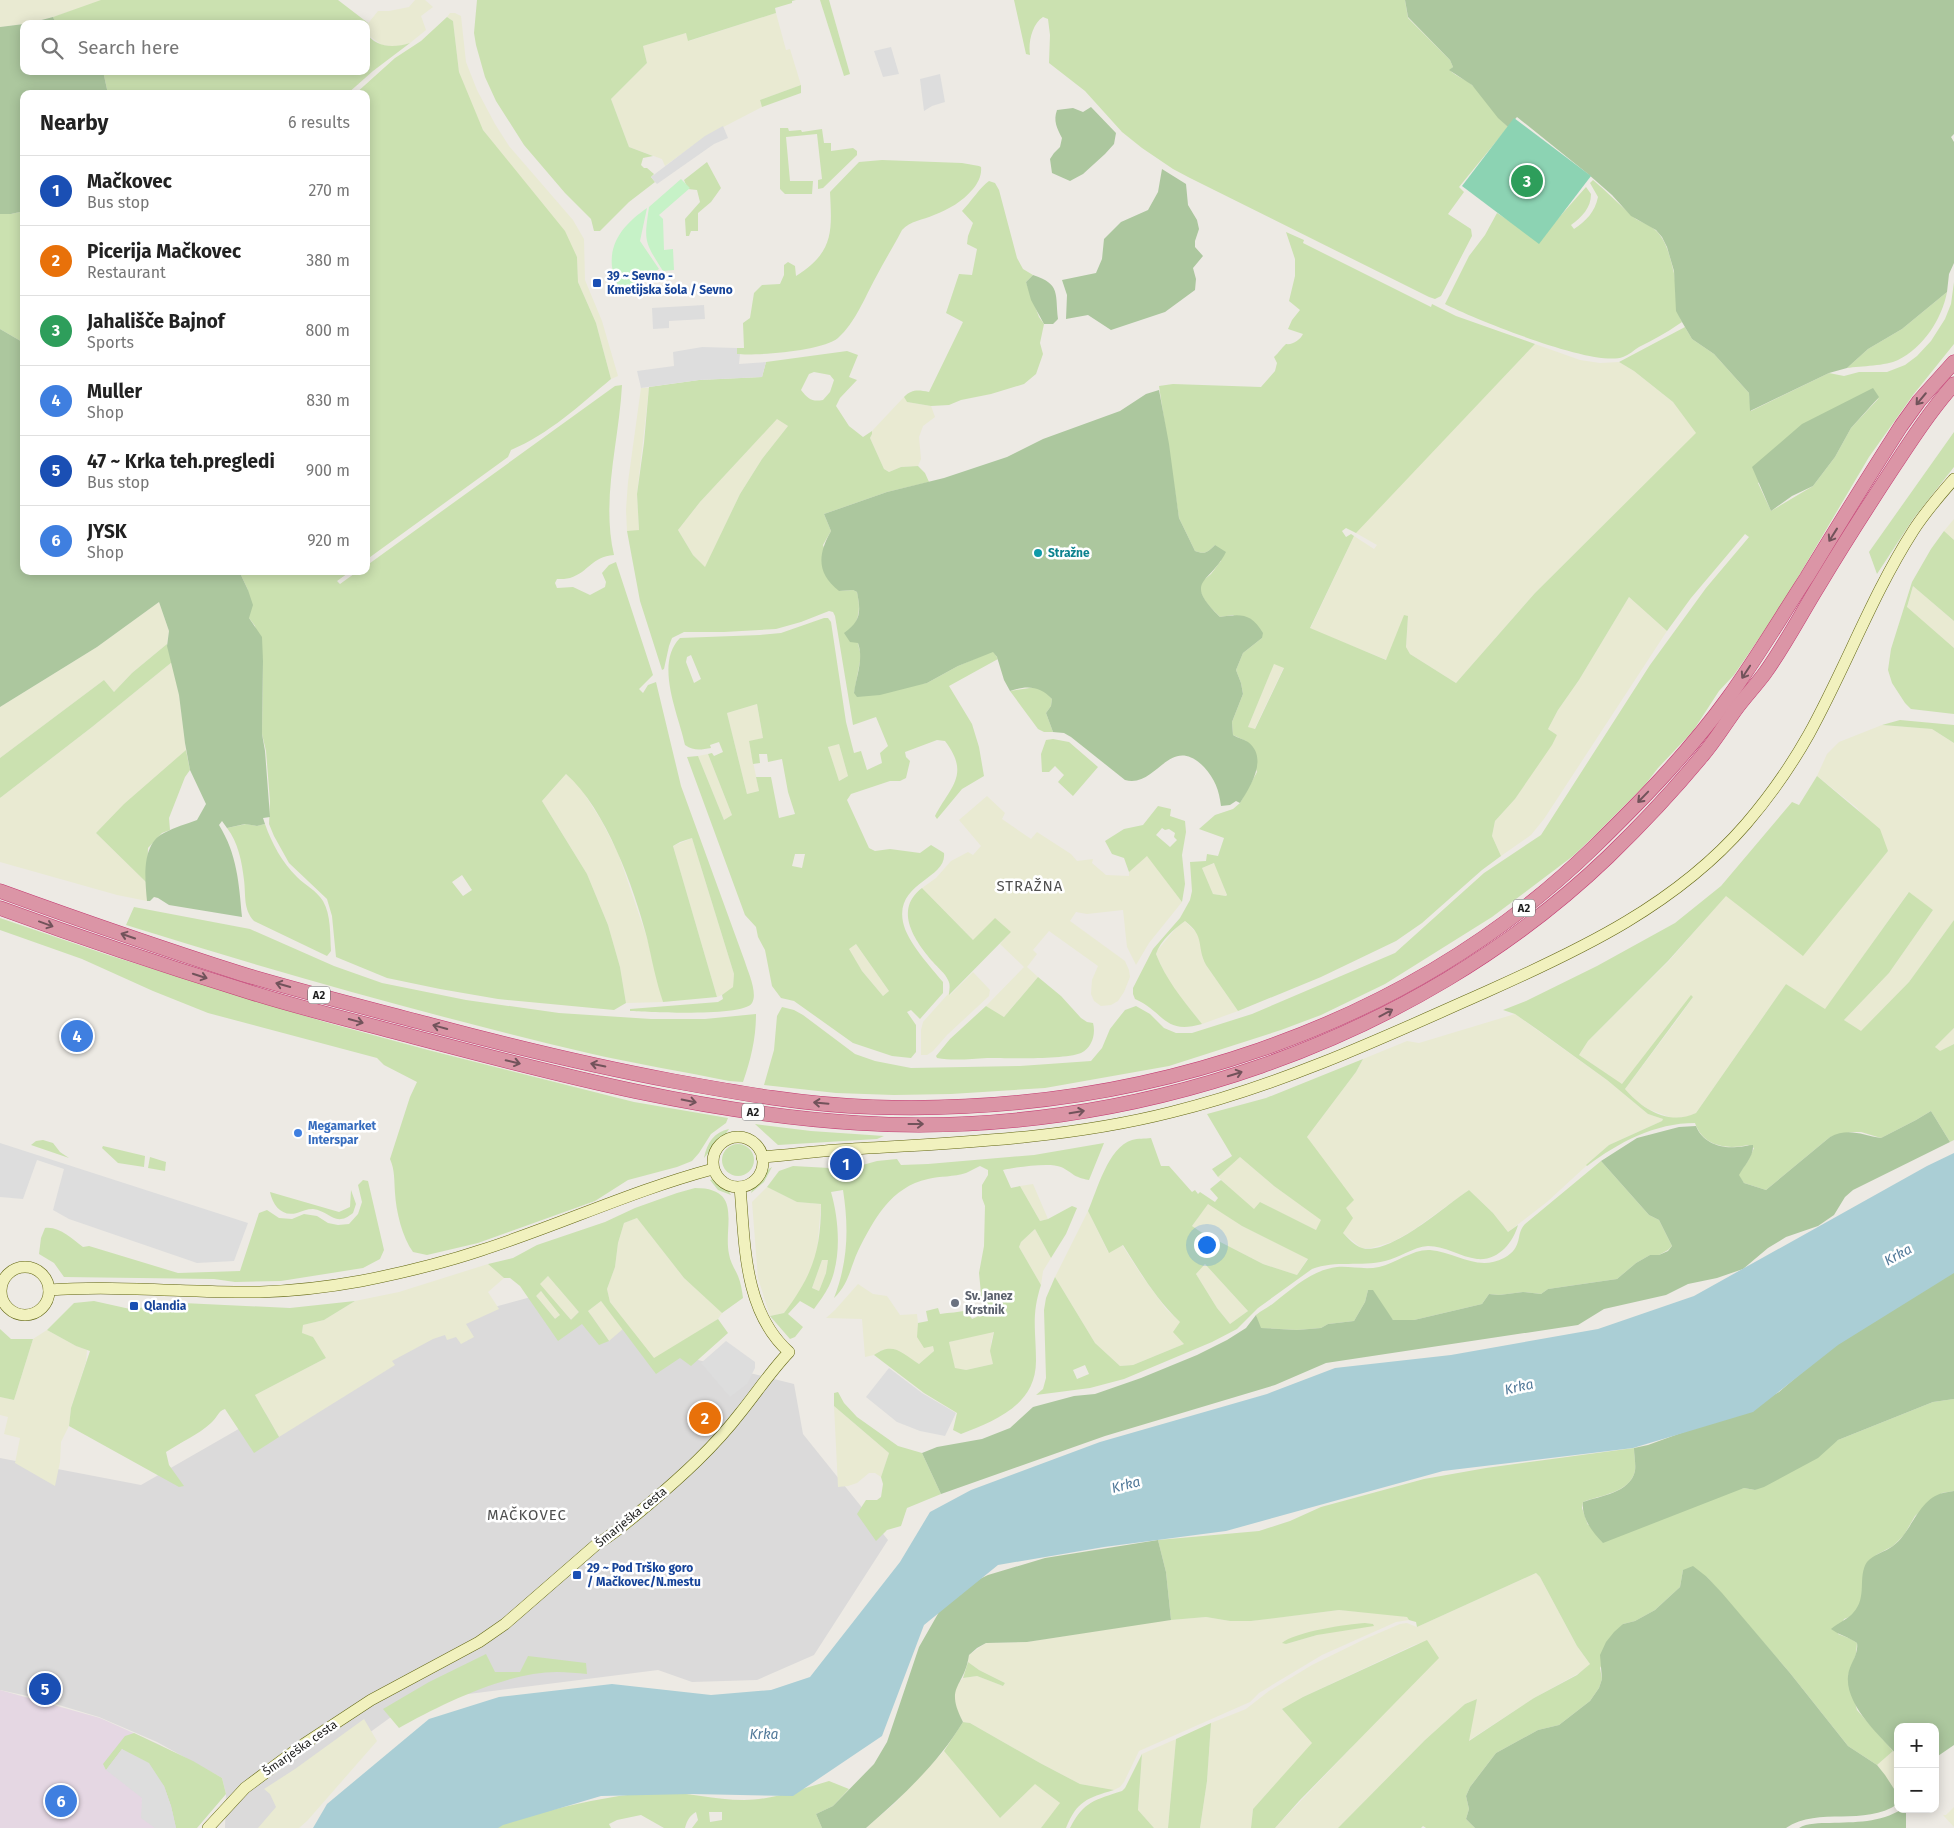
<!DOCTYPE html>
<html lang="en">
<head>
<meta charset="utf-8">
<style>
  body { margin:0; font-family:"Fira Sans",sans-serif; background:#f2f2f2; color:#222 }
  .controls { position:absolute; right:15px; bottom:15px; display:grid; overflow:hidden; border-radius:10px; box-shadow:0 2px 12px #0003 }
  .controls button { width:45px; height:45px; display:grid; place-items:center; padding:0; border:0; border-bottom:1px solid #e0e0e0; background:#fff; color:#222; font:25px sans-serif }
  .you { position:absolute; left:1206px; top:1244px; width:18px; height:18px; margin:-12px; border:4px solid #fff; border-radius:50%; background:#1a73e8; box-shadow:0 0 0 8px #1a73e833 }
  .badge { display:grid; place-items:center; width:32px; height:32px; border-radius:50%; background:#d93025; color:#fff; font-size:16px; font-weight:700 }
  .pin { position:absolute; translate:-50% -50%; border:2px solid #fff; box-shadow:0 1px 5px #0006 }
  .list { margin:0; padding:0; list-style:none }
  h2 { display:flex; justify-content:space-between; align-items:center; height:65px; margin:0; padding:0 20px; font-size:21px }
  h2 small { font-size:16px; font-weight:400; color:#767676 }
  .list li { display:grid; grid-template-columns:32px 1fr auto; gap:15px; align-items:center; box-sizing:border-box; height:70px; padding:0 20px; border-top:1px solid #e0e0e0 }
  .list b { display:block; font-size:19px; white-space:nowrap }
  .list p { margin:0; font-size:16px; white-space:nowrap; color:#767676 }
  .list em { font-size:16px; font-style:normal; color:#767676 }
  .icon { flex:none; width:28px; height:28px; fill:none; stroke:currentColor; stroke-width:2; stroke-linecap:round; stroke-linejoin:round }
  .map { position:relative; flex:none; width:1954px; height:1828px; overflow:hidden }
  .search { position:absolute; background:#fff; box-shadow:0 2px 12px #0003; left:20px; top:20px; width:350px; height:55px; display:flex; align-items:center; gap:12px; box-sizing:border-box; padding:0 18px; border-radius:10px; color:#767676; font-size:19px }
  .panel { position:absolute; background:#fff; box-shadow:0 2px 12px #0003; left:20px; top:90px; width:350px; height:485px; border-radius:10px }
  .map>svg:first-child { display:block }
  .residential { fill:#dbdada }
  .industrial { fill:#e5d7e3 }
  .farmland { fill:#e9ead2; fill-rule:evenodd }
  .grass { fill:#cbe1b0; fill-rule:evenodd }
  .forest { fill:#acc79e }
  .park { fill:#c6f2c7 }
  .pitch { fill:#8cd3b3 }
  .parking { fill:#ddd }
  .water { fill:#aaced5 }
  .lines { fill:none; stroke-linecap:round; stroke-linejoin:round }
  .secondary-casing { stroke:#626612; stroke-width:12 }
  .highway-casing { stroke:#c33971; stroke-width:15 }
  .secondary { stroke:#f1f1be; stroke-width:11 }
  .highway { stroke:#db95a6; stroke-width:14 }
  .oneway { stroke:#72535b }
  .transit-dot { fill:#1a4fb4; stroke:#fff; stroke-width:2 }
  .culture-dot { fill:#0f9aa8; stroke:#fff; stroke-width:2 }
  .shop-dot { fill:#3f7fe0; stroke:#fff; stroke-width:2 }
  .worship-dot { fill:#6b7280; stroke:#fff; stroke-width:2 }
  .labels { text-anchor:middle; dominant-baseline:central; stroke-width:5; stroke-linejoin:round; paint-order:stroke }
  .shield { fill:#fff; stroke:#616161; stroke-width:1 }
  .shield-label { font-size:11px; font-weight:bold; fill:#1d1d1d }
  .transit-label { font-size:12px; font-weight:bold; fill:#164399; stroke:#fff; text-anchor:start }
  .culture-label { font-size:12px; font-weight:bold; fill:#0d838f; stroke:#fff; text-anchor:start }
  .shop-label { font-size:12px; font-weight:bold; fill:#366cbe; stroke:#fff; text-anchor:start }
  .worship-label { font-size:12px; font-weight:bold; fill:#5b616d; stroke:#fff; text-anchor:start }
  .street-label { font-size:12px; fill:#1d1d1d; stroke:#fff }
  .water-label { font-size:14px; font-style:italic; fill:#537a9a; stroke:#fff }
  .quarter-label { font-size:15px; letter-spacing:1px; fill:#505050; stroke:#fff }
</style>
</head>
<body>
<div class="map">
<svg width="1954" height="1828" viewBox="0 0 1954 1828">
  <rect width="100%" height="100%" fill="#edeae4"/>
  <path class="residential" d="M542,1294L694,1359L794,1384L803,1434L888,1540L814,1655L757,1680L692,1682L658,1670L413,1701L325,1765L277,1828H225L226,1794L222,1778L157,1742L99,1717L32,1697L0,1690V1458L141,1485L413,1329Z"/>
  <path class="industrial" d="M0,1690L100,1718L158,1744L222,1778L196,1828H0Z"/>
  <g class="farmland">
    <path d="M0,0H101V1L53,17L24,24L0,27Z"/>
    <path d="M415,0H425L433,7L421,16L426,30L410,43L397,47L382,45L368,35L366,26L378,11H389L409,7Z"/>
    <path d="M450,13H455L461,16L466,62L477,90L495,124L509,146L573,220L584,239L585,280L602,321L618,376L611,379L596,323L578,282L577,257L483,130L467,95L459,72L453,21L447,17Z"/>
    <path d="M776,13L786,50L790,49L801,85L760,100L762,107L706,136L665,166L662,159L629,147L611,99L647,63L643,46L686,33L689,41Z"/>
    <path d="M1535,344L1580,360L1600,363L1619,362L1634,371L1673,402L1697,433L1535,593L1456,683L1410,654L1406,647L1408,617L1404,616L1387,660L1310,629L1354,536L1374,549L1377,545L1356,533V532Z"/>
    <path d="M641,388H649L637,494L639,531H627L626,510L628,482Z"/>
    <path d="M904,397L907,402L931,406L935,417L923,426L919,437L921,459L918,466L901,467L889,472L884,469L870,438L872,434V431Z"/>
    <path d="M777,418L788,426L762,459L740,494L705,568L693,555L678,530L700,502Z"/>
    <path d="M1954,519V540L1944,531Z"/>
    <path d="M1913,586L1954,621V648L1907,608Z"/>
    <path d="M1629,597L1667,631L1544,819L1531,835L1501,856L1492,836L1495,821L1515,799L1557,735L1548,729L1558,710L1579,680Z"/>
    <path d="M159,602L169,631L167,644L132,673L114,692L104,680L0,758V707L97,647Z"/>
    <path d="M172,662L179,695L186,750L96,833L147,883V901L117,895L0,862V798L92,727Z"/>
    <path d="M1274,663L1284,667L1254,730L1248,727Z"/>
    <path d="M757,704L763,738L749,742L759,791L747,794L727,713Z"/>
    <path d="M1882,725L1932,729L1954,743V920L1909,982L1861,1032L1844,1020L1889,973L1933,910L1908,893L1825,1010L1786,984L1696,1113L1688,1117L1672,1118L1648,1109L1636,1101L1625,1089L1677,1020L1693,997L1691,996L1622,1085L1579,1055L1588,1041L1669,961L1726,895L1803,955L1888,851L1857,808L1817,776L1827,754L1839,742Z"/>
    <path d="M839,744L848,776L838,781L828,746Z"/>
    <path d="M708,754L732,815L724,820L698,756Z"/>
    <path d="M566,774L578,784L601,820L618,853L647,938L663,1002L626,1003L620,967L608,925L587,874L542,801Z"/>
    <path d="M987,796L1005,813L1002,819L1031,839L1037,832L1071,854L1077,861L1093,859L1092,863L1106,875L1129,876V872L1147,855L1182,902L1149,943L1136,965L1127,947L1123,910L1087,914L1076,912L1070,921L1125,961L1129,970L1130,977L1124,992L1118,1001L1111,1005L1101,1006L1094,1001L1091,994L1092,980L1098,966L1049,931L1033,950L1037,954L1027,967L1038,977L1004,1017L986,1006L1024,967L1000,944L1011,932L973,940L922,888L936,878L951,861L968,852L973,855L981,846L959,820Z"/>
    <path d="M692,838L734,974L733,987L728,992L717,997L673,846Z"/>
    <path d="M1215,863L1227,896L1213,894L1202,868Z"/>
    <path d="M1185,921L1199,935L1203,959L1206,965L1238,1011L1202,1024L1173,988L1165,974L1156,954L1157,951L1176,928Z"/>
    <path d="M856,944L889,991L883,996L862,971L848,949Z"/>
    <path d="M973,972L990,990L989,996L947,1035L933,1051L927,1055H921V1030L923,1022L949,993L950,995Z"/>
    <path d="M1515,1014L1607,1080L1648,1114L1663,1119L1662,1121L1609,1145L1547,1202L1508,1232L1493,1213L1469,1190L1412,1231L1392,1242L1371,1248H1361L1343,1233L1346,1208L1307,1137L1356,1072L1363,1059L1407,1041L1419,1043Z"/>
    <path d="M1954,1028V1044L1939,1052L1935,1047Z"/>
    <path d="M1240,1157L1274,1186L1322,1220L1316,1230L1261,1203L1254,1210L1218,1177Z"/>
    <path d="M1033,1184L1048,1219L1040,1221L1020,1186Z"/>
    <path d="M767,1187L797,1202L821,1204L817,1252L811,1271L800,1292L784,1313L770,1316L758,1278L752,1202Z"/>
    <path d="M1208,1203L1242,1226L1308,1258L1297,1275L1263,1264L1201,1232L1192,1226Z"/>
    <path d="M1088,1211L1108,1252L1122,1245L1142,1276L1166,1309L1180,1322L1184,1344L1133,1365L1120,1366L1095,1343L1055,1277Z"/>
    <path d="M637,1218L684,1278L722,1313L718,1319L654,1359L610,1302L607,1289L615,1267L618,1243L624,1223Z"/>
    <path d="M1035,1229L1051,1258L1043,1271L1041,1285L1019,1247L1021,1242Z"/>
    <path d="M822,1260H828L826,1273L819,1291L812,1288Z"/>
    <path d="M488,1264L504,1278L488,1292L499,1309L466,1324L474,1337L461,1344L456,1337L447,1340L445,1335L433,1339L392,1361L395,1365L279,1437L255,1395L326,1358L302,1333L303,1325L324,1320L355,1301L399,1292Z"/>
    <path d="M1205,1264L1248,1311L1230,1324L1217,1308L1196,1274Z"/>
    <path d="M548,1276L579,1312L571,1320L539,1284Z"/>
    <path d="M858,1284L873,1294L887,1296L900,1315L917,1314L918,1323L933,1346L934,1351L919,1364L894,1349L880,1351L874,1355L865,1357L862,1319L826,1318L835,1310Z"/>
    <path d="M541,1291L561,1315L555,1319L536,1296Z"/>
    <path d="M601,1301L623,1329L609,1341L588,1311Z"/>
    <path d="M47,1330L76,1346L87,1350L86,1362L71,1408L69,1426L61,1442L60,1462L55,1486L15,1463L20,1438L4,1434L8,1417L0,1415V1397L14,1400L33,1339Z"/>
    <path d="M994,1331L991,1342L993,1364L966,1370L955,1369L949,1342Z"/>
    <path d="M834,1406L889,1453L881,1477L875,1473H869L857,1483L848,1486L838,1487Z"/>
    <path d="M1536,1573L1540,1577L1577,1646L1590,1664L1581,1672L1534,1698L1468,1741L1477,1699L1465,1704L1425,1740L1338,1828H1275L1351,1748L1427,1641L1414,1645L1303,1697L1282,1709L1313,1743L1253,1809L1251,1828H1200L1207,1781L1211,1723L1246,1709L1269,1691L1312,1665L1365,1639L1400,1624L1407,1623L1417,1627Z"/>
    <path d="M1339,1610L1388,1614L1407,1617L1409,1620L1396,1622L1322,1655L1259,1693L1250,1702L1139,1751L1124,1782L1120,1787L1114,1790L1080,1784L1040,1763L970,1723L963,1722L956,1708L954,1694L957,1685L963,1678L977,1676L1003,1686L1005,1683L979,1670L968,1662L969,1655L986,1643L1027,1642L1159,1621L1206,1617L1230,1621H1250ZM1365,1623L1374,1625L1327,1632L1286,1644L1285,1641L1337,1627Z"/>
    <path d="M364,1719L377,1741L307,1821L299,1828H258L276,1807L270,1794L264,1789L295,1769Z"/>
    <path d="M1176,1739L1168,1828H1154L1138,1810L1142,1754Z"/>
    <path d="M944,1751L1000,1818L1035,1783L1060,1803L1059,1806L1041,1828H866L894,1804Z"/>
    <path d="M1893,1751L1898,1756V1795L1877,1765Z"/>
    <path d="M1954,1807V1827L1943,1815H1946Z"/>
  </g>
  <g class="grass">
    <path d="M101,0H338L368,23L366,26V24L55,22L53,17Z"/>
    <path d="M477,0H796L792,1V3L775,8L776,13L688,41L686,33L643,46L647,63L611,99L629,147L653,156L643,158L641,165L644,168H647L654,174L651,177L655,182L629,202L600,231H594L591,219L565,193L524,145L496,101L485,77L476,45L474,33Z"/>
    <path d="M820,0H829L850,74L844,76Z"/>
    <path d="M1014,0H1405L1408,18L1450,60L1453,67L1450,70C1456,77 1466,79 1472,85C1486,98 1495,115 1508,127L1459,187L1464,192L1448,214L1471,229L1472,236L1441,296L1435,299L1429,297L1190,178L1173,169L1142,148L1122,132L1085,91L1049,63L1050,35L1048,19L1043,17C1032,24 1028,43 1030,55L1026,54Z"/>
    <path d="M447,17L453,21L459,72L483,130L565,231L577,257L578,282L596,323L611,379C580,405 549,434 511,450L508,457L366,560V94H355L395,58L421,41Z"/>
    <path d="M366,32C375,48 394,48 410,43L373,71L347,94H108L103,71H366Z"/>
    <path d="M801,85V93L762,107L760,100Z"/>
    <path d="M780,128H788L789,131L801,130L802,132L822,129L824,143H831V151L853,148L857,151V155L823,188L818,189V180L822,179L817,134L786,137L790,181H813L812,194H785L780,189Z"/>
    <path d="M882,160L962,163L979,166L981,167C982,175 978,183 973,189C962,202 949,209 934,215C923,220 910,221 902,230C894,246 884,261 876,277C865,297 855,323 838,338C823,351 757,356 737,354V348H744L743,323L750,318L754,293L762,285L780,284L784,275V265L788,262L795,266L796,276C834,252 832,232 830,192L859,162Z"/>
    <path d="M707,162L721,188L711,202L698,213V231H691L689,236H686L685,219L700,202L697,190L688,189L684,180Z"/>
    <path d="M1593,180C1606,191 1617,202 1630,214C1635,220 1643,222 1650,226C1665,235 1669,253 1673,269C1678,288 1673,304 1682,322L1679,324C1666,333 1653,340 1639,347C1634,350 1629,355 1623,357C1595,368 1474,319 1445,304L1469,256L1485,235L1497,213L1539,240L1586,187L1591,194C1591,208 1582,217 1571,225L1574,229C1586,221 1595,212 1598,197L1590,183Z"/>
    <path d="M989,181L995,183L999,190L1017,258L1023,269L1033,275L1026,282L1039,317L1044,324L1040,343L1043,354L1036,374L1024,384L991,394L961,400L949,405L931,406L907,402L904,397C912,389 918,390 929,392L963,322L946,313L959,274L972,275L977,249L967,244L968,236L973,223L962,211C970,203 981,186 989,181Z"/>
    <path d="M24,211V343L0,329V214H11Z"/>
    <path d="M1286,232L1304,240L1303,243L1431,307L1432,304L1456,316L1535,344L1356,533L1346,528L1342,531L1346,537L1351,534L1354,536L1310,628L1386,660L1404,615L1408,616L1406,647L1410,654L1456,683L1535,593L1696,433L1673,402L1634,371L1619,362L1685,327L1692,339L1714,354L1749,393L1751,411L1829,373L1844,376L1859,372H1887L1905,365L1917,356L1931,341L1945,319L1951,304L1954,282V344L1913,395L1869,457L1781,606L1734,675L1719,691L1693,731L1658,768L1644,786L1594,836L1573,856L1492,917L1385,984L1321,1015L1281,1030L1169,1066L1045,1088L951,1094L894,1095L836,1093L764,1085L774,1050L777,1016L782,1007L794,1010L803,1015L855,1054L875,1061L911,1068L1020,1066L1091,1061L1102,1048L1110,1029L1117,1020L1125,1010L1136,1006L1150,1014L1164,1028L1176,1033H1192L1252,1014L1395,953L1484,873L1541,835L1650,665L1706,588L1749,537L1745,534L1691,598L1667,631L1629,597L1579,680L1558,710L1548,729L1557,735L1552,745L1515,799L1495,821L1492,836L1501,856L1482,870L1422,923L1396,941L1321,977L1238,1011L1206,965C1196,946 1206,937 1185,921C1174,929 1160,941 1156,954C1167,982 1184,1001 1202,1024C1163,1035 1165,1012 1135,999L1133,994V988L1153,949L1180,918L1190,900L1192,891L1190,862L1206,861L1207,854L1218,856L1224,838L1199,829L1215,815L1233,809L1240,803L1257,772L1246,741L1233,735L1232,722L1243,694L1241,683L1236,670L1243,653L1262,638L1233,615L1220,617C1212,609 1195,594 1202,582C1204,579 1208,577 1211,574C1215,569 1217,565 1221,561L1215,545C1208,552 1205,555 1195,551L1179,518L1159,386L1173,384L1261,387L1275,371L1277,363L1274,357C1279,353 1281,348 1286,344C1293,345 1300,340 1303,334L1288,329L1292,320L1300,310L1289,301L1295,276V259ZM1879,398L1851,428L1835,457L1813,486L1771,511L1758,483ZM1274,664L1284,668L1255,729L1248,727ZM1214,863L1227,895L1226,896L1213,894L1202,868Z"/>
    <path d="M1947,292C1942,319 1923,348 1898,360C1886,366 1861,366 1847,368L1868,349L1902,329Z"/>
    <path d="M847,351L858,355L849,377L857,380L840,398L836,406L849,426L863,437L872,431V434L870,438L884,469L889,472L901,467L918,466L925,473L929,482L887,492L824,514L831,531L823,545L839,591L853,590L857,592C860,605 860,615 854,626L861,656L854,693L927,683L958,666L993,651L998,659L949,686L972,724L979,747L984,776L962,789L937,819L935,816C950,787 971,775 945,741L937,740L905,752L906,757L910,761L906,778L900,781H890L851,794L847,800L869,848L875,851L890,849L920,853L931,845L944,853C947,879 895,882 903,922C907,942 930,966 943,982V993L920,1019L911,1010L907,1012L916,1025V1052L911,1058L892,1056L853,1043L794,1001L781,998L772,986L765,950L758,937L756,927L745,915L687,757L698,756L724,820L732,815L708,754L712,753L714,756L723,752L719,742L710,745L711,748C700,750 694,751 685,745C679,715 654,664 680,638L760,635L781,633L824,618H828L831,622L846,722L854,753L861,751L867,770L882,763L880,753L888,746L876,717L853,725L835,616L833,612L829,611L801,622L776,629L724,632H684L672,638L669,646L664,669L662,670L640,601L627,531L639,530L637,494L644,443L649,387L699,380L762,377L766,362ZM814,372L830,375L834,380L830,392L823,400C812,402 808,399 801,390L809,374ZM777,419L788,426L762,459L740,494L705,567L693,555L678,530L700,502ZM691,655L701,679L694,683L686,662L687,657ZM757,704L763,738L749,741L753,764L760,763L759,754H767L768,762L782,759L788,792L795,814L779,818L771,777H756L759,791L747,794L727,713ZM839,744L848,776L839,781L828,747ZM795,854H805L802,868L792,866ZM856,944L889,991L883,996L862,971L849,949Z"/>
    <path d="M622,385C619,442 601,499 614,555C591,557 589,572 570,578C566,579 562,579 557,579L555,583L557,588L573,587L590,595L605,587L606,582L602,573L609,565L616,562L653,675L639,689L643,693L648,685L656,682L681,786L745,962C748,972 758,993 752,1003C744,1017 648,1012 630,1011V1009L718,1002L723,999L722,995L733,987L734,974L692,838L680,842L673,846L717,997L663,1002C656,981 652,960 647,938C634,888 606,809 566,774L542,801L587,874L608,925L620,967L626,1003L614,1010L498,999L440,989L387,978L336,957L332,916L327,899L289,863L274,836L269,824L270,801L266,751L262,734L263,661L255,626L249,618L248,590L239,571H351L337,581L340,584L358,571H366V566L615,386ZM462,875L472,890L463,896L452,882Z"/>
    <path d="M1954,432V467L1913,519L1877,574L1869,552Z"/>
    <path d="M1944,531L1954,540V621L1913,586L1907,607L1954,648V714L1911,709L1905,703L1892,683L1888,670L1891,649L1912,582L1931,549Z"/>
    <path d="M167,644L172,662L92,727L0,798V758L104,680L114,692L132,673Z"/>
    <path d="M1036,687L1045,691L1052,699L1051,706L1046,713L1053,732H1044L1038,729L1010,691Z"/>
    <path d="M1900,720L1954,725V743L1932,729L1882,725Z"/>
    <path d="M1053,739L1069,742L1098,767L1073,796L1058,782L1064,775L1055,766L1049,772H1042L1041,754L1046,740Z"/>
    <path d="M186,750L190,770L185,777L169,818L170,830L162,833L148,848L147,883L96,833L124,804Z"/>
    <path d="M1817,776L1880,829L1888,851L1803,956L1726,896L1668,961L1588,1041L1579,1055L1622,1084L1691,995L1693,997L1625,1089C1642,1109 1669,1126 1696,1113L1786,984L1825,1009L1909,892L1933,910L1889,973L1844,1020L1861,1031L1909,982L1954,920V1028L1935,1047L1940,1051L1954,1044V1140L1950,1142L1931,1111L1916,1120L1881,1138L1861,1132H1851L1830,1137L1766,1190L1744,1183L1738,1175L1748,1161L1754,1148L1748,1145C1726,1150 1703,1146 1695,1123C1655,1123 1619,1142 1587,1166L1586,1165L1609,1145L1662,1121L1663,1119L1648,1114L1607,1080L1538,1030L1515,1014L1503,1010L1526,1001L1597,966L1675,923L1721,886L1792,802L1799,805Z"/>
    <path d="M1158,806L1171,809L1170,816L1185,821L1186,832L1182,855L1185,884L1182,902L1147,856L1129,872L1124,858L1112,854L1105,841L1124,829L1143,825ZM1162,828L1165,830L1169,829L1175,833L1174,837L1177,840L1170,847L1156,835Z"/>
    <path d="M246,824L257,826L265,824C272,844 282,862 297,877C305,885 317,891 323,901C331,915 330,934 331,951L327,956L254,921C243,909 246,895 244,880C242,862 238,842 227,828Z"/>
    <path d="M922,888L973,940L995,918L1011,932L949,995C949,990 951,985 948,980C945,973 938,968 933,962C915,941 893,910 922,888Z"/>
    <path d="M134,907L250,929L334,966L382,983L466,1000L559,1013L651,1019H705L756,1014C756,1038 751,1059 743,1082L729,1081C682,1071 635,1064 588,1053C432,1016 279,973 126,925Z"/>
    <path d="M0,918L108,955L325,1022L428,1050L634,1102L728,1118L726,1123L711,1134L699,1153L692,1161L677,1167L628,1180L595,1201L478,1243L427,1255L413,1252C402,1237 396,1211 395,1193C394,1181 395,1170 390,1159L410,1097L417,1082L384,1065L377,1058L208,1013L153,991L82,959L0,930Z"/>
    <path d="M1038,977L1061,996L1081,1018L1087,1022L1093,1023C1096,1034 1092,1048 1081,1053C1063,1060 1009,1058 987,1058C971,1059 953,1061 937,1058L936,1056L950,1039L986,1006L1004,1017Z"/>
    <path d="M1363,1059L1356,1072L1307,1137L1354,1200L1346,1208L1353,1218L1343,1233C1348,1238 1355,1246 1362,1248C1390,1256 1446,1205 1469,1190L1493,1213L1508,1232L1518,1225C1513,1243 1498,1261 1477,1259C1461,1257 1445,1246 1428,1246C1413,1247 1399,1258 1385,1261C1360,1267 1336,1260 1312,1269L1258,1308L1237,1329L1212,1342L1124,1379L1090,1388L1036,1395L1043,1389L1046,1378L1044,1310L1046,1298L1055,1277L1095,1343L1120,1366L1133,1365L1184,1344L1173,1332L1180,1322C1156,1299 1140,1272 1123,1245L1109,1253L1088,1211C1097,1191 1108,1147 1132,1140C1138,1138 1145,1139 1151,1138L1161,1166H1169L1192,1192L1195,1190L1198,1194L1200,1192L1215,1202L1218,1198L1210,1189L1221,1180L1254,1209L1260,1202L1316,1230L1321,1220L1274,1186L1240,1157L1218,1177L1212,1169L1232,1156L1207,1114L1266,1098ZM1208,1204L1242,1226L1308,1259L1297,1275L1263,1264L1201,1232L1192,1226ZM1205,1264L1248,1311L1230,1324L1217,1308L1196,1274ZM1085,1365L1089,1374L1077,1379L1073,1370Z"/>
    <path d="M755,1124L811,1131L884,1136L877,1139L778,1145Z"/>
    <path d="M729,1129L725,1135L719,1140L704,1158C707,1143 714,1132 729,1129Z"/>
    <path d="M43,1140L53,1143L60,1152L69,1158L31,1145L36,1141Z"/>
    <path d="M1104,1143L1089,1180C1072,1177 1074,1173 1061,1167C1051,1162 1015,1167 1003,1170L1011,1188L1020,1186L1040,1221L1048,1219L1072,1206L1077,1208L1066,1234L1051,1258L1035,1229L1021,1242L1019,1247L1041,1285C1031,1316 1036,1330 1036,1361C1036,1405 995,1421 961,1434L953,1430L957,1413L924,1393L874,1355C893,1341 902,1353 919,1364L934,1351L933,1346L924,1348L917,1337L918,1323L928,1321L926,1311L938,1308L940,1314C950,1312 958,1313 967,1310L972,1319L983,1314L979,1273L984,1246L985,1206L982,1198V1185L988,1175V1170L980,1166C975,1168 971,1171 966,1173C954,1177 940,1176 928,1179C891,1187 874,1219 858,1251C850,1268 849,1284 834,1298C848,1262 849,1228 843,1190L831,1192C839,1220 842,1258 829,1286C825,1294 819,1302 814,1309L800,1301L788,1314L803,1327L795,1337L790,1339L770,1316L784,1313C812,1276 821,1251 821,1204L797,1202L767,1187L779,1171L793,1166L848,1169L877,1161L897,1159L901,1165L928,1164L1034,1155ZM822,1260H828L826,1273L819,1291L812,1288ZM994,1332L990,1351L993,1364L966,1370L955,1368L949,1342Z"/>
    <circle cx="738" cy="1160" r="16"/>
    <path d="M103,1146L145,1156L144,1167L118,1163L102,1148Z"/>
    <path d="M150,1157L166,1162L165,1171L148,1168Z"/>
    <path d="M1601,1161L1649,1215L1659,1220L1672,1246L1668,1250L1659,1255H1650L1636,1263L1617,1279L1548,1289L1541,1294L1523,1292L1499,1295L1489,1294L1482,1304L1414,1320H1393L1368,1290L1365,1302L1354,1321L1328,1324L1321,1328L1297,1330L1260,1328L1256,1315C1262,1310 1269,1307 1275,1302C1294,1287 1312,1270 1337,1267C1351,1266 1365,1270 1379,1267C1396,1263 1413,1249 1430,1250C1456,1252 1477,1272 1504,1258C1524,1247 1515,1234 1525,1224Z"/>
    <path d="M772,1167L764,1182L751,1193C753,1184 763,1172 772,1167Z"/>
    <path d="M714,1179L727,1188L731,1195L718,1190L710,1180Z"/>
    <path d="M363,1180L368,1181L384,1250L380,1259L363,1268L281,1281L235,1282L214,1279L64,1277L54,1263L39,1254L41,1238L45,1228C59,1226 72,1239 83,1247L89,1246L178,1273L240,1271L259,1213L267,1210L279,1218L292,1219L304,1214L317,1216L328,1223L338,1225L349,1224L358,1214L362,1202L358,1185Z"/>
    <path d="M695,1188C744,1188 723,1226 729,1254C730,1262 735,1269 738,1276C741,1283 742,1291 743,1298L722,1313L684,1278L637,1218L624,1223L618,1243L615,1267L607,1289L610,1302L654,1358L718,1319L728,1333L691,1366L680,1358L656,1374L601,1301L588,1311L609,1341L599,1345L582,1324L558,1341L520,1286L510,1278H504L488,1264L513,1258L537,1245L605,1222L635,1208L677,1193ZM548,1276L579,1312L571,1320L540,1284ZM541,1291L560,1315L555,1319L536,1296Z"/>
    <path d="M351,1190L356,1204L353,1213C335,1228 330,1211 313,1209C307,1209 303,1211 297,1213C282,1217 273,1206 270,1192L339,1212L350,1207Z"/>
    <path d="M94,1301L130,1309L183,1303L290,1308L355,1301L324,1320L303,1325L302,1333L313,1337L326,1358L255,1395L279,1437L254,1453L225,1409C218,1411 217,1418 211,1423C198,1435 181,1442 166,1452L169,1465L184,1486L179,1487L69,1426L71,1408L90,1351L76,1346L47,1330L74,1303Z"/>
    <path d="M0,1329L11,1339H33L14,1400L0,1397Z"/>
    <path d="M838,1392L844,1403L857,1417L898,1446L922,1453L941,1494L907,1508L901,1526L887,1530L876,1541L857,1514L866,1500H877L881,1497L883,1484L881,1477L889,1453L834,1406V1393Z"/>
    <path d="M1954,1399V1491L1942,1493L1915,1516L1904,1535L1893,1546L1876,1555L1860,1605L1852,1616L1844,1619L1838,1634L1851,1639L1857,1643L1856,1654L1848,1676L1857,1710L1893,1751L1877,1765L1848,1746L1790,1673L1707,1577L1683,1570L1680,1587L1655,1610L1635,1621L1623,1624L1600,1668L1602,1679L1599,1688L1590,1701L1559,1725L1538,1730L1496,1753L1470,1787L1466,1796L1469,1809L1466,1819L1475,1828H1426L1423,1826L1421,1828H1338L1425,1740L1465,1704L1477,1699L1469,1741L1534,1698L1577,1675L1590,1664L1577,1646L1540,1577L1536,1573L1417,1627L1416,1622L1409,1620L1407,1617L1339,1610L1251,1621H1230L1206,1617L1171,1620L1166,1572L1158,1540L1259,1531L1290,1521L1321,1507L1424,1479L1486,1468L1634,1448C1634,1455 1636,1464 1635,1471C1630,1493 1600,1495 1583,1502L1582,1508L1588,1525L1744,1488L1755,1490L1838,1440L1933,1402Z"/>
    <path d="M1365,1623L1373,1624L1374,1626L1317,1635L1286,1644L1282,1643C1294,1632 1348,1624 1365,1623Z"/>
    <path d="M1427,1640L1439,1658L1299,1801L1275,1828H1251L1253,1809L1312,1743L1282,1709L1303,1697Z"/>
    <path d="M486,1654L495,1672H520L528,1656L586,1663L587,1674C577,1673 567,1672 557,1672C507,1672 442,1704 399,1728L383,1709L429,1682Z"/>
    <path d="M968,1662L979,1670L1005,1683L1003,1686L977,1676L963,1678Z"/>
    <path d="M963,1722L970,1723L1040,1763L1080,1784L1114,1790C1087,1798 1077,1801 1066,1828H1041L1060,1803L1035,1784L1000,1818L944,1751Z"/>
    <path d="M1211,1723L1207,1781L1200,1828H1168L1176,1739Z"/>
    <path d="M134,1733L193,1761L222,1778L226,1794L197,1828H176L171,1806L164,1786L122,1749L106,1770L103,1764L125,1736Z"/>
    <path d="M1142,1754L1138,1810L1154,1828H1070C1084,1801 1095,1800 1122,1791L1125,1788Z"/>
    <path d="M829,1781L849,1789L833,1806L816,1814L822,1828H692L698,1820L696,1812C689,1816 687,1821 685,1828H664L641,1815L617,1820L609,1824L611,1828H490C533,1814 575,1803 619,1796C630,1795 642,1792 653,1792C684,1791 713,1800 744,1800C772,1800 801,1789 829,1781ZM709,1812H722V1820L710,1822Z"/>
  </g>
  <g class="forest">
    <path d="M1405,0H1954V134L1951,137L1954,142V263L1949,274L1947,292L1902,329L1868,349L1847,368L1829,373L1750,411L1749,393L1714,354L1692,339L1682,322L1676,311L1674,271L1667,247L1662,237L1656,230L1631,216L1612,195L1588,174L1517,117L1508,127L1498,118L1472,85L1449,70L1453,67L1450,60L1408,17Z"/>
    <path d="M53,17L56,24H26Z"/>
    <path d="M24,24V71H103L108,94H24V211L11,214H0V27Z"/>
    <path d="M1091,107L1116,133L1114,144L1105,154L1083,174L1070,181L1052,173L1050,159L1054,153L1060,147L1062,138C1057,128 1053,121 1057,110L1073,108L1083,112Z"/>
    <path d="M1162,169L1186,184L1188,205L1197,220L1199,229L1195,241V247L1203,256L1193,268L1196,279L1195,290L1165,312L1111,330L1088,315L1066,319L1067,295L1062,280L1096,273L1102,259L1104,239L1121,222L1148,210L1158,192Z"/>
    <path d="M1033,275C1061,284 1055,294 1058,319L1053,324H1044L1031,300L1026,282Z"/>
    <path d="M0,329L24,343V571H239L248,590L253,605L249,618L262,637L263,661L262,734L265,751L270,817L263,818L265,824L257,826L245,824L227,828L222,821L219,825C237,854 239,883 242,917L169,905L158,898L154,897L150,901H147C145,879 141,844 164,833C175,827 186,824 197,820L206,804L190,770L185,743L179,695L167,646L169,631L159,602L97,647L0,707Z"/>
    <path d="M1873,388L1879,397L1851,428L1835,457L1813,486L1792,496L1771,511L1752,467L1802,424Z"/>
    <path d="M1159,390L1169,444L1179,518L1195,551C1205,555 1208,552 1215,545L1226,552C1210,584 1182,580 1220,617C1241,614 1251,613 1263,633L1262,638L1243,653L1236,670L1241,683L1243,694L1232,722L1233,735C1238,738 1243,739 1248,742C1269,758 1250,787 1240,803L1236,801L1230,805L1221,806C1219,790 1215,779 1204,767C1169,732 1157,789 1125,780L1071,737L1064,733L1053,732L1046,713L1051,706L1052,699C1040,686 1027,685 1010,691L1004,680L997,657L993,652L958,666L927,683L880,695L857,697L854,693C856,677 864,659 858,643L850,642L844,633C861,621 861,612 857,592L853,590L839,591C816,573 818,554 831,531L824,514L887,492L944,478L1007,457L1043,439L1120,411L1146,394Z"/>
    <path d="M1931,1111L1950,1142L1853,1190L1845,1197L1834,1215L1818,1226L1786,1237L1768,1248L1743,1269L1717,1278L1688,1284L1666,1295L1604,1309L1578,1325L1326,1363L1275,1385L1105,1436L941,1494L922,1453L937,1447L982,1439L1010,1428L1033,1407L1074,1396L1095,1394L1141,1378L1197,1355L1227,1340L1246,1328L1256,1315L1261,1328L1297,1330L1321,1328L1328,1324L1354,1321L1365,1302L1368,1290H1373L1393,1320H1414L1482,1304L1489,1294L1499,1295L1523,1292L1541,1294L1548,1289L1617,1279L1636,1263L1650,1255H1659L1668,1251L1672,1246L1659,1220L1649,1215L1601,1161L1637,1138L1679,1127L1696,1126C1702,1142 1720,1149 1737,1147C1743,1147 1748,1145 1753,1145C1754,1156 1744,1166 1739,1175L1744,1183L1766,1190L1830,1137C1848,1127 1863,1135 1881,1138L1916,1120Z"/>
    <path d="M1954,1263V1399L1933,1402L1838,1440L1818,1458L1764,1487L1755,1490L1744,1488L1603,1543C1593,1533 1581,1518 1583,1502C1600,1496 1630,1493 1635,1471C1636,1464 1634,1455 1634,1448L1648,1445L1750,1408L1779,1392L1836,1343Z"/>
    <path d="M1954,1491V1745L1935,1758V1727H1898V1756C1880,1736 1845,1705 1848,1676C1849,1664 1859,1655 1857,1643C1849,1637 1839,1635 1831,1629C1837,1624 1849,1618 1853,1613C1868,1597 1857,1577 1867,1562C1874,1554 1885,1552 1893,1546C1912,1532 1918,1499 1943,1493C1946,1492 1950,1492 1954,1491Z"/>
    <path d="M1158,1540L1166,1572L1171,1620L1027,1642L986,1643L977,1648L969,1655C964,1689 944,1685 963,1722C938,1763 903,1796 866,1828H822L816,1814L833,1806L874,1764L887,1742L919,1647L943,1605L959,1589L988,1575L1045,1558Z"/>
    <path d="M1693,1566L1707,1577L1722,1593L1790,1673L1848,1746L1877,1765L1885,1775L1898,1795V1804C1864,1827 1819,1806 1786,1828H1475L1466,1819L1469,1809L1466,1796L1470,1787L1496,1753L1538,1730L1559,1725L1590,1701L1599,1688L1602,1679L1600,1655L1606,1642L1614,1632L1623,1624L1635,1621L1655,1610L1680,1587L1683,1570Z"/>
    <path d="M1902,1809H1906V1828H1799C1807,1823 1820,1823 1830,1823C1855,1822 1880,1823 1902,1809Z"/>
  </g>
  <g class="park">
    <path d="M681,179L690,188L659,215L663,219L664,250L673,249L674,270L663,271C644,241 644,242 649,207Z"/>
    <path d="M647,208L640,241L659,269L621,294C618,285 614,276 612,267C609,240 627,222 647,208Z"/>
  </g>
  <path class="pitch" d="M1514,118L1591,176L1539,244L1462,186Z"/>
  <g class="parking">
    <path d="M891,47L899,74L883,77L874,51Z"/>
    <path d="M940,74L945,102L932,106L924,111L920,79Z"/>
    <path d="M723,126L728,138L714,144L657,184L655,182L651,177L705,136Z"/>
    <path d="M704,305L705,319L669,321V328L653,329L652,308Z"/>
    <path d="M702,347L737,348V354H740L739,364L766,362L762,377L699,380L641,388L637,371L674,366L673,352Z"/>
    <path d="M0,1143L248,1223L234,1261L197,1263L69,1219L53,1210L64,1169L37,1160L23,1199L0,1197Z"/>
    <path d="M726,1341L755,1362V1368L747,1384L730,1397L701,1363Z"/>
    <path d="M889,1368L922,1393L956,1413L945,1436L920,1431L897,1422L866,1397Z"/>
    <path d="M122,1749L149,1763L164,1786L171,1806L176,1828H155L141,1818L142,1798L106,1770Z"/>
  </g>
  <path class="water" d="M1954,1153V1273L1838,1345L1753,1412L1633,1448L1443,1471L1226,1531L1104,1547L998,1565L924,1625L882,1736L793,1796L692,1794L601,1796L503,1825L498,1828H313L327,1804L429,1719L499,1697L612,1684L711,1695L771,1690L810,1677L900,1562L930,1512L971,1490L1100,1442L1267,1394L1335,1368L1451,1355L1598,1329L1694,1296L1927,1166Z"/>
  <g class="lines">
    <g class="secondary-casing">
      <g id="secondary">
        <circle cx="738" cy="1162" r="25"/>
        <path d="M762,1157C787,1155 811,1152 836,1150C949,1143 1062,1140 1172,1112C1282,1085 1385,1037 1488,991C1582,949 1677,904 1746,824C1770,796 1791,766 1809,734C1846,667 1872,595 1913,531C1925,512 1940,495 1954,479"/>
        <circle cx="25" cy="1291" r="24"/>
        <path d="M49,1290C119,1285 190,1293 260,1292C294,1291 328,1287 361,1281C402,1273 443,1263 482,1250C560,1225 634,1190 713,1169"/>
        <path d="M208,1828L245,1788L304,1744L371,1700L479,1642L505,1624L597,1544C616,1533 632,1518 649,1504C682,1476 714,1447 741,1412C757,1392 771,1371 789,1352C743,1311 745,1243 740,1187"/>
      </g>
    </g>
    <g class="highway-casing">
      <g id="highway">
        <path d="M0,891C80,920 161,948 242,974C306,993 371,1009 435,1026C514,1047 593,1066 673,1081C739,1093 805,1105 872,1107C1134,1116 1404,1032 1594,847C1642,800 1689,752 1728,698C1756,659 1781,617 1807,577C1838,526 1869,476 1901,426L1919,401L1954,362"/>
        <path d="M0,908C79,937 159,964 240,989C298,1008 359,1022 418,1038C562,1076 709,1114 858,1123C1126,1140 1414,1043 1608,857C1641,825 1673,791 1702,756C1715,741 1725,724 1736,709C1745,697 1756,685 1765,673C1785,645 1801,614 1819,585C1843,545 1868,506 1893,468C1912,439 1931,410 1954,384"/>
      </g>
    </g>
    <use href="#secondary" class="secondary"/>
    <use href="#highway" class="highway"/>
  </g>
  <defs><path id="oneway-shaft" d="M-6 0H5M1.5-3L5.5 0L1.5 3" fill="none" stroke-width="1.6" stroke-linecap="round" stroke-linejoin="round" transform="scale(1.25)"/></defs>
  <g class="oneway">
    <use href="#oneway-shaft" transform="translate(1921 399) rotate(130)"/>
    <use href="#oneway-shaft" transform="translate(1833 535) rotate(122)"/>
    <use href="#oneway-shaft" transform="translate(1746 672) rotate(123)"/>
    <use href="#oneway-shaft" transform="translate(1643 797) rotate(134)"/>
    <use href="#oneway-shaft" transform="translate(46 924) rotate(20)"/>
    <use href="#oneway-shaft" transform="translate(128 936) rotate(-161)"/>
    <use href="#oneway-shaft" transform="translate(200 976) rotate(18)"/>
    <use href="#oneway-shaft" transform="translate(283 985) rotate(-164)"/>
    <use href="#oneway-shaft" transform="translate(1386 1013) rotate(-28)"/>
    <use href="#oneway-shaft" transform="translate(356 1021) rotate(15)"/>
    <use href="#oneway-shaft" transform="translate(440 1027) rotate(-165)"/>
    <use href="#oneway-shaft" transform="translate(513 1062) rotate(13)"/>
    <use href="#oneway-shaft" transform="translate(598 1065) rotate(-168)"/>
    <use href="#oneway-shaft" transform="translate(1235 1074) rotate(-17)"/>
    <use href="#oneway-shaft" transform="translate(689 1101) rotate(11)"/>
    <use href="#oneway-shaft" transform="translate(821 1103) rotate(-175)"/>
    <use href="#oneway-shaft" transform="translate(1077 1112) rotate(-9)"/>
    <use href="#oneway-shaft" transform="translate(916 1124)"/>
  </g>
  <g class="transit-dot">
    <rect x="592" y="278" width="10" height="10" rx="2.5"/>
    <rect x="129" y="1301" width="10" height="10" rx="2.5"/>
    <rect x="572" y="1570" width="10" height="10" rx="2.5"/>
  </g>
  <circle class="culture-dot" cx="1038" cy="553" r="5"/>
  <circle class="shop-dot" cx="298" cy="1133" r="5"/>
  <circle class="worship-dot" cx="955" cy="1303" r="5"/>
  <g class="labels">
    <g class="shield">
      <rect x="1513" y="899.5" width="22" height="17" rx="4"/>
      <rect x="308" y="986.5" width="22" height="17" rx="4"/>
      <rect x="742" y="1103.5" width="22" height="17" rx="4"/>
    </g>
    <g class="shield-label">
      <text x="1524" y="908">A2</text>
      <text x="319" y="995">A2</text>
      <text x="753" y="1112">A2</text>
    </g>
    <g class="transit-label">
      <text x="607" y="276">39 ~ Sevno -<tspan x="607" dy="14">Kmetijska šola / Sevno</tspan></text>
      <text x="144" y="1306">Qlandia</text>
      <text x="587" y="1568">29 ~ Pod Trško goro<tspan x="587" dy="14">/ Mačkovec/N.mestu</tspan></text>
    </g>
    <g class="culture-label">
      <text x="1048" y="553">Stražne</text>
    </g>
    <g class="shop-label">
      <text x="308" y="1126">Megamarket<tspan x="308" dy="14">Interspar</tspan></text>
    </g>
    <g class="worship-label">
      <text x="965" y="1296">Sv. Janez<tspan x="965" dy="14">Krstnik</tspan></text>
    </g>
    <g class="street-label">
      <text transform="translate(631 1517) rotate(-39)">Šmarješka cesta</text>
      <text transform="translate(300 1748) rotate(-35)">Šmarješka cesta</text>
    </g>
    <g class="water-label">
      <text transform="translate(1898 1255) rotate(-29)">Krka</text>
      <text transform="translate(1519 1387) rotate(-13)">Krka</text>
      <text transform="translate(1126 1485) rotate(-15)">Krka</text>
      <text x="764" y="1734">Krka</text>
    </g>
    <g class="quarter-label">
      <text x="1030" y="886">STRAŽNA</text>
      <text x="527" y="1515">MAČKOVEC</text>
    </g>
  </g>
</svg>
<div class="controls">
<button>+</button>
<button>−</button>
</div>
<div class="you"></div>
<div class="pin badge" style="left:846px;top:1164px;background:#1a4fb4">1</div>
<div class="pin badge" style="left:705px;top:1418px;background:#e8710a">2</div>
<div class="pin badge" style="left:1527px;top:181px;background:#2e9e5b">3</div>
<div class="pin badge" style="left:77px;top:1036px;background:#3f7fe0">4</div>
<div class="pin badge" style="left:45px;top:1689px;background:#1a4fb4">5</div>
<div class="pin badge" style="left:61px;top:1801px;background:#3f7fe0">6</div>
<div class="search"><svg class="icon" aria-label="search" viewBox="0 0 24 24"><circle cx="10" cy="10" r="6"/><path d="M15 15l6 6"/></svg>Search here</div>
<section class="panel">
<h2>Nearby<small>6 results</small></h2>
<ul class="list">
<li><span class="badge" style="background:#1a4fb4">1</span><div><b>Mačkovec</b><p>Bus stop</p></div><em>270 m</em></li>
<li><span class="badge" style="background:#e8710a">2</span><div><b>Picerija Mačkovec</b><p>Restaurant</p></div><em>380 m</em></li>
<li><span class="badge" style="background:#2e9e5b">3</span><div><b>Jahališče Bajnof</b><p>Sports</p></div><em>800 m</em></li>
<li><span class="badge" style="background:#3f7fe0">4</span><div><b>Muller</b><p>Shop</p></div><em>830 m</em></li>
<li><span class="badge" style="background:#1a4fb4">5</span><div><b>47 ~ Krka teh.pregledi</b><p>Bus stop</p></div><em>900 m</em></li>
<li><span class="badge" style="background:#3f7fe0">6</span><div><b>JYSK</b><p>Shop</p></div><em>920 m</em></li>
</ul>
</section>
</div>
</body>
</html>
